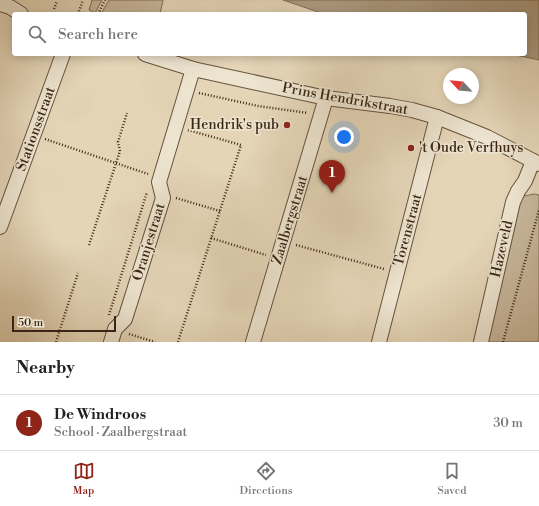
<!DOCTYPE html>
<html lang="en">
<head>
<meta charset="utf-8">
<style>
  body { margin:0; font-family:"Libre Bodoni",serif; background:#f2f2f2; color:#222 }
  .compass { position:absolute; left:443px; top:68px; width:36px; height:36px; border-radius:50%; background:#fff; box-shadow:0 2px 10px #0003; rotate:296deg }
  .scale { position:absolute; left:12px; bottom:10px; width:104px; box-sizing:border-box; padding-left:4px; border:2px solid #3b2615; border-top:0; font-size:11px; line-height:14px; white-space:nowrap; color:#3b2615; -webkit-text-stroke:3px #ede4d0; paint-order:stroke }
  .you { position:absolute; left:344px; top:137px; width:14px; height:14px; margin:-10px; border:3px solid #fff; border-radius:50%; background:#1a73e8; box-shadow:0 0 0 6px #1a73e833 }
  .badge { display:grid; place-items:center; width:26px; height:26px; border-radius:50%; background:#8f2418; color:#fff; font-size:13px; font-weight:700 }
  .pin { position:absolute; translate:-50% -33px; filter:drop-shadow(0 1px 2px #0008) }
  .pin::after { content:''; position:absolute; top:21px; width:14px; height:12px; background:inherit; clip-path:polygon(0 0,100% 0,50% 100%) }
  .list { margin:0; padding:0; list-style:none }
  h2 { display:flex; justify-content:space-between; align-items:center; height:52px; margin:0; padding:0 16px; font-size:17px }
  h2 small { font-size:13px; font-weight:400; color:#767676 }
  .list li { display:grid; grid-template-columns:26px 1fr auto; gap:12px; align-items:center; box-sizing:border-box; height:56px; padding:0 16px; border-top:1px solid #e0e0e0 }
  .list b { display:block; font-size:15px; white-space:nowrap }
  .list p { margin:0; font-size:13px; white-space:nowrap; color:#767676 }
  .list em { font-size:13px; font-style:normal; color:#767676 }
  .icon { flex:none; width:22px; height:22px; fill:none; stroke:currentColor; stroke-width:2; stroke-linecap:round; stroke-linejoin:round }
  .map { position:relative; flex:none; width:539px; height:342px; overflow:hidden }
  .search { position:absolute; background:#fff; box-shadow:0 2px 10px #0003; left:12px; right:12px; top:12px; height:44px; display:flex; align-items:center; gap:10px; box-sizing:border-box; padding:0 14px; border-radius:4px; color:#767676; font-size:15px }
  .sheet { height:108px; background:#fff }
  nav { display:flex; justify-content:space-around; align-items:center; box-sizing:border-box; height:56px; border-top:1px solid #e0e0e0; background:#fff; font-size:11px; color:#767676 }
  nav a { display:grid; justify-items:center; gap:2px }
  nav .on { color:#8f2418 }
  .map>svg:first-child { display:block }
  .green { fill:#c7b79b; stroke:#816e58 }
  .water { fill:#ab9a80; stroke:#7e6c55 }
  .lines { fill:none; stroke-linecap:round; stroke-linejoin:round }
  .minor-casing { stroke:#65523e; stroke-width:16 }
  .path { stroke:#3b2615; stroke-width:2.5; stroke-dasharray:1 2; stroke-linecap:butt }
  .minor { stroke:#ede4d0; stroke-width:14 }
  .poi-dot { fill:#8f2418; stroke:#ede4d0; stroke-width:1.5 }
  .labels { text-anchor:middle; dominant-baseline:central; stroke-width:3; stroke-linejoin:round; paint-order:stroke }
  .street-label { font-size:14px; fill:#3b2615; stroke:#ede4d0 }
  .poi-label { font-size:14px; fill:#3b2615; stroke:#ede4d0; text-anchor:end }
</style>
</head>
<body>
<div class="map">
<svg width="539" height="342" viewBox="0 0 539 342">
  <rect width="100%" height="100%" fill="#e4d5b7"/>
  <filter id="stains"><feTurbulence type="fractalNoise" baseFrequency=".005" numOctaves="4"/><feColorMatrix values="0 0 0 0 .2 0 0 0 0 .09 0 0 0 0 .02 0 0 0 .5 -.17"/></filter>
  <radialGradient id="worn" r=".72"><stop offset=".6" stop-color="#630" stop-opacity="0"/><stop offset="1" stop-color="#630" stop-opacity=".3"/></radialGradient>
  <g class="green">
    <path d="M92,0H102L95,13L89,10Z"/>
    <path d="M109,0H163L160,14H101Z"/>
    <path d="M534,194L539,195V342H486L518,201L524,196Z"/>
  </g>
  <path class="water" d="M283,0H539V60L511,54H525V14H324Z"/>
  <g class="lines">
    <g class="minor-casing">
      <g id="minor">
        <path d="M0,4L10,7L21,14"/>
        <path d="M145,54L193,69L326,98L390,106L412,110L437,117L487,137L539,164"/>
        <path d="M0,227L63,54"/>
        <path d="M111,342L115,329L125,319L163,198L159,182L193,69"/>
        <path d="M253,342L326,98"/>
        <path d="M379,342L437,117"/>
        <path d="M481,342L513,202L518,191L525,181L533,161"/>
      </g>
    </g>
    <g class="path">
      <path d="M54,9L57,1"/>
      <path d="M78,14L83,0"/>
      <path d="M98,14L105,0"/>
      <path d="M199,93L258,106L308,113"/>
      <path d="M45,139L148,174"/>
      <path d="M176,198L220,211"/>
      <path d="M211,238L266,255"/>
      <path d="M89,245L120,151L118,142L127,113"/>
      <path d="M296,245L384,269"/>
      <path d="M109,315L147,192"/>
      <path d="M129,334L155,342"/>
      <path d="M56,342L78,273"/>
      <path d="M178,342L241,145L188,130"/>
      <path d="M503,342L539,210"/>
    </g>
    <use href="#minor" class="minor"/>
  </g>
  <g class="poi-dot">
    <circle cx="287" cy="125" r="4"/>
    <circle cx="411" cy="148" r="4"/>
  </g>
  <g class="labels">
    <g class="street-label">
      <text transform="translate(345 99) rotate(10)">Prins Hendrikstraat</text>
      <text transform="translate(36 129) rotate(-70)">Stationsstraat</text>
      <text transform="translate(290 220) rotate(-73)">Zaalbergstraat</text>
      <text transform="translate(408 230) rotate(-75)">Torenstraat</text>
      <text transform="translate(149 242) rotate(-73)">Oranjestraat</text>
      <text transform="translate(502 249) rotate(-77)">Hazeveld</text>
    </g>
    <g class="poi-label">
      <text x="279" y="125">Hendrik's pub</text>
      <text x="419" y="148" text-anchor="start">'t Oude Verfhuys</text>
    </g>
  </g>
  <rect width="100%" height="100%" filter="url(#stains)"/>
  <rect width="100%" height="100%" fill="url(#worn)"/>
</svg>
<svg class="compass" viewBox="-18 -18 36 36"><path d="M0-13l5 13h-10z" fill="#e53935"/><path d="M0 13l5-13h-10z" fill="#767676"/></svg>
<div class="scale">50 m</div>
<div class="you"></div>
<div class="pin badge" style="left:332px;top:193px">1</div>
<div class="search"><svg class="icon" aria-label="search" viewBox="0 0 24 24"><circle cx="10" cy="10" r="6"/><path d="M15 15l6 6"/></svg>Search here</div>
</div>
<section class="sheet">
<h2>Nearby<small></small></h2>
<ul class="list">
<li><span class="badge">1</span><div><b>De Windroos</b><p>School · Zaalbergstraat</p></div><em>30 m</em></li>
</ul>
</section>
<nav>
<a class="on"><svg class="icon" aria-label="map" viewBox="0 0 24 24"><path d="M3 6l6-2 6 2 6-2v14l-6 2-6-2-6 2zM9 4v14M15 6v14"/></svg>Map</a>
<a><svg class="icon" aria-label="directions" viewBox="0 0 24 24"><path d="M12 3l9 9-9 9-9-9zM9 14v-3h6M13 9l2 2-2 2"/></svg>Directions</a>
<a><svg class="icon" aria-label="saved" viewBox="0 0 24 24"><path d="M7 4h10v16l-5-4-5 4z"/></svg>Saved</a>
</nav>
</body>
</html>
